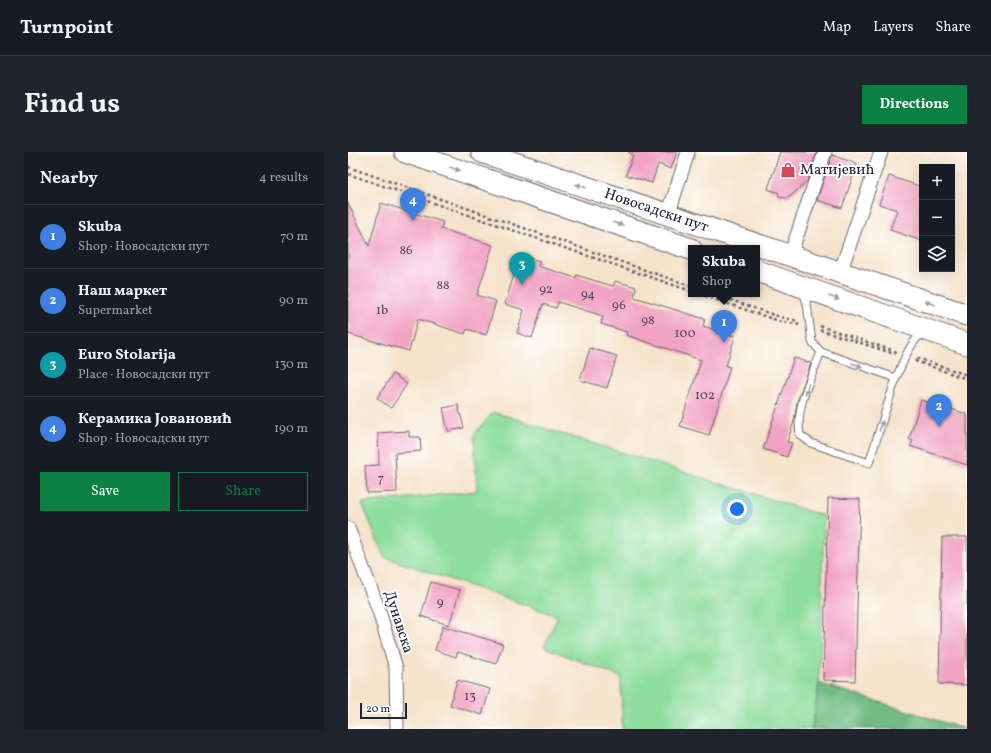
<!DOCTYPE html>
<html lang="en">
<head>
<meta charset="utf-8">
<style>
  body { margin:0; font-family:Vollkorn,serif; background:#20242c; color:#f1f3f6 }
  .controls { position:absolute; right:12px; top:12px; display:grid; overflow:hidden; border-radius:0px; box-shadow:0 4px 16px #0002 }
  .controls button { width:36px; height:36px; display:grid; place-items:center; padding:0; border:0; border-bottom:1px solid #363941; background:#171b24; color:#f1f3f6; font:20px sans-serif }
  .scale { position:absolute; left:12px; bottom:10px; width:47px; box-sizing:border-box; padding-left:4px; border:2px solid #22223b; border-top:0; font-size:11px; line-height:14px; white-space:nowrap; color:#22223b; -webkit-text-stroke:3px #fff; paint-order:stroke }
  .you { position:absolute; left:389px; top:357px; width:14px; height:14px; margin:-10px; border:3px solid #fff; border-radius:50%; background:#1a73e8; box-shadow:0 0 0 6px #1a73e833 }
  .badge { display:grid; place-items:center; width:26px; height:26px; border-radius:50%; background:#0b8043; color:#fff; font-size:13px; font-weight:700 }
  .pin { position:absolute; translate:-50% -33px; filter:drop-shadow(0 1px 2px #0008) }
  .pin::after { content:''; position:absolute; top:21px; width:14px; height:12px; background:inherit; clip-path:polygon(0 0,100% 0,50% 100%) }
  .popup { position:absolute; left:340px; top:93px; width:72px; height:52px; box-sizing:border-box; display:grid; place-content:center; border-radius:0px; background:#171b24; filter:drop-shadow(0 1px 3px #0005); font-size:13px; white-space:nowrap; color:#9ea1a6 }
  .popup b { font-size:15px; color:#f1f3f6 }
  .popup::after { content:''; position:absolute; left:50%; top:100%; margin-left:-8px; border:8px solid transparent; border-top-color:#171b24 }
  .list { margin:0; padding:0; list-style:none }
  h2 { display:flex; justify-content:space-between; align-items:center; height:52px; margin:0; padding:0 16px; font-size:17px }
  h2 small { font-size:13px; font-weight:400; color:#9ea1a6 }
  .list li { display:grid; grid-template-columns:26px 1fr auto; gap:12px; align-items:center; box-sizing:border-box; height:64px; padding:0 16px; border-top:1px solid #363941 }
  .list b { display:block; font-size:15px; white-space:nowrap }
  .list p { margin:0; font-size:13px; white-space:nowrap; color:#9ea1a6 }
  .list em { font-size:13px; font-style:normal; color:#9ea1a6 }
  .actions { display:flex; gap:8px; padding:12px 16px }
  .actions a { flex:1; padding:9px 0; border:1px solid #0b8043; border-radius:0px; text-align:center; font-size:14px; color:#0b8043 }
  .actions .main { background:#0b8043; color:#fff }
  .icon { flex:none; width:22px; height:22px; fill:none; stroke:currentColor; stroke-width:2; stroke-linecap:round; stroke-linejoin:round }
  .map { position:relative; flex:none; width:619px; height:577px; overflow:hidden; border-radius:0px }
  header { display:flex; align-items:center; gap:24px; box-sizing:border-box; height:56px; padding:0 20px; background:#171b24; border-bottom:1px solid #363941 }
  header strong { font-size:19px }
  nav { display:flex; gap:22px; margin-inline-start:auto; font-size:14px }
  .intro { display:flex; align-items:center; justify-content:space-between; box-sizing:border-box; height:96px; padding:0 24px }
  h1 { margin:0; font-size:28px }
  .button { padding:10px 18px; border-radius:0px; background:#0b8043; color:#fff; font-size:14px; font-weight:700 }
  main { display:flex; gap:24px; padding:0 24px }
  aside { flex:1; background:#171b24; border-radius:0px; box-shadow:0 4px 16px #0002 }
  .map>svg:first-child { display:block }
  .green { fill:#8ddd9c; stroke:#58806c }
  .forest { fill:#72bc84; stroke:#4a6f60 }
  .building { fill:#f1a3c2 }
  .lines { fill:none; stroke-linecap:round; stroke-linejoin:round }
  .service-casing { stroke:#6c666d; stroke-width:9 }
  .minor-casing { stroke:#6c666d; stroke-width:15 }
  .primary-casing { stroke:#6c666d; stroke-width:23 }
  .path { stroke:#6c666d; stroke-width:2.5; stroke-dasharray:3 3; stroke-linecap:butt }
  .service { stroke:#fff; stroke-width:7 }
  .minor { stroke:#fff; stroke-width:13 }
  .primary { stroke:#fff; stroke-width:21 }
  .oneway { fill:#9c9ca7 }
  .labels { text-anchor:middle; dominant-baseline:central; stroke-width:4; stroke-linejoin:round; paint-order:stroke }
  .number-label { font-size:13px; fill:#56425d }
  .poi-label { font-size:15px; fill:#22223b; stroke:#fff; text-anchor:start }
  .street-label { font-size:15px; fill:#22223b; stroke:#fff }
</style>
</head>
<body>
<header>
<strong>Turnpoint</strong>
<nav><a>Map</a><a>Layers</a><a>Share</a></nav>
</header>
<div class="intro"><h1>Find us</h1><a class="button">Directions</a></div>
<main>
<aside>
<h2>Nearby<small>4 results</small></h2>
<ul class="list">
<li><span class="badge" style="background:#3f7fe0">1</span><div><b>Skuba</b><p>Shop · Новосадски пут</p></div><em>70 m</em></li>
<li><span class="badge" style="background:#3f7fe0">2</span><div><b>Наш маркет</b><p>Supermarket</p></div><em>90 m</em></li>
<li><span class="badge" style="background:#0f9aa8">3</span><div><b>Euro Stolarija</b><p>Place · Новосадски пут</p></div><em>130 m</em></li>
<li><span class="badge" style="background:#3f7fe0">4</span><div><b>Керамика Јовановић</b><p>Shop · Новосадски пут</p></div><em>190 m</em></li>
</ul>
<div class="actions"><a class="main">Save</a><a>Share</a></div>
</aside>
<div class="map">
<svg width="619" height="577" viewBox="0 0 619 577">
  <rect width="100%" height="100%" fill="#fff"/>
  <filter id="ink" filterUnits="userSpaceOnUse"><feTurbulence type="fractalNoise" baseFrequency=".025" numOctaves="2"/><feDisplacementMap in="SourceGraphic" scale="8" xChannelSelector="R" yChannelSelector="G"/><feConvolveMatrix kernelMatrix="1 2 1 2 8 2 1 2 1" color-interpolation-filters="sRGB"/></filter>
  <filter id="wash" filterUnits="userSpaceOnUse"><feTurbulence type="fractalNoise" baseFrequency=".012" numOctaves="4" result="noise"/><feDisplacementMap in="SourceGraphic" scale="16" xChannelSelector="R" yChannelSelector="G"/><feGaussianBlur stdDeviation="0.9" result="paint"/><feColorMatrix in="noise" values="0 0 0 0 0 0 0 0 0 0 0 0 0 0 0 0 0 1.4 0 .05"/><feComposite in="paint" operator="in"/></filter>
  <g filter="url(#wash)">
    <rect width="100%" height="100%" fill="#f5e3cb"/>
    <path class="green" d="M145,260L476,364L471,531L464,577H274L273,525L196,495L210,464L36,405L14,351L129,339L126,283Z"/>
    <path class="forest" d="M471,531L617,577H464Z"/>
    <g id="blocks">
      <g class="building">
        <path d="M281,0H329L323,17L310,12L304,31L278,23L285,3L281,2Z"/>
        <path d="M432,0H469L459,29L443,44L439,46L430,45L431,41L420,37Z"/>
        <path d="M484,3L509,12L494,56L469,48Z"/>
        <path d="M541,24L574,35V89L542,78L549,58L531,52Z"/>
        <path d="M0,51L21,94L33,51L95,70L93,77L145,93L129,143L148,149L138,183L119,177L117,182L70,167L61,199L0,182Z"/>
        <path d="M172,103L192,109L190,114L228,126V123L265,134L267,129L288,135L286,145L357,167L355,174L387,184L378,214L382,215L361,283L332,274L353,208L278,183L279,180L253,172L255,164L210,150L208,156L195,152L184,186L169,181L176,158L157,152Z"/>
        <path d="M242,196L269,204L259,236L232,228Z"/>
        <path d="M446,206L463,211L449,250L446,269L439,290L444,291L439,305L415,297Z"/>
        <path d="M45,222L59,232L43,256L29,246Z"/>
        <path d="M573,248L619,262V313L562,294L565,289L561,287Z"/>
        <path d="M110,253L116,276L100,279L95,256Z"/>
        <path d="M61,279V285H72L73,299L47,301L49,340L19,341L17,314L31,313L30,281Z"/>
        <path d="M480,346L512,347L507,529L475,528Z"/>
        <path d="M594,385H619V533L591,532Z"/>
        <path d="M83,430L112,438L101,473L73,464Z"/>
        <path d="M95,474L155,492L148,512L110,500L108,505L87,498Z"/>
        <path d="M109,528L142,537L134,563L102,553Z"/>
      </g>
    </g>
  </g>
  <g filter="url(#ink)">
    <use href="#blocks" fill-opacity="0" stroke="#6c666d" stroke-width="1"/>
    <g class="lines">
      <g class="service-casing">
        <g id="service">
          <path d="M455,139L459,152L464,190L473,200L548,226C555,210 561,192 575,180"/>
          <path d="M473,200C463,226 447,255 452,283L463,291L521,311L548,226"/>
        </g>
      </g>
      <g class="minor-casing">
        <g id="minor">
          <path d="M320,63L340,0"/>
          <path d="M442,104L477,0"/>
          <path d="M492,121L533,0"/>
          <path d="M0,376L31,459L48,516L49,577"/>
        </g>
      </g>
      <g class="primary-casing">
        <g id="primary">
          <path d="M57,0L343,97"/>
          <path id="s1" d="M134,0L619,163"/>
          <path d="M409,119L619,192"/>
        </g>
      </g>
      <g class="path">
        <path d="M0,15L343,134"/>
        <path d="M0,22L343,139"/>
        <path d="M351,142L431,169L452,173"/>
        <path d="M365,142L432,165L450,169"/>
        <path d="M472,174L549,200"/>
        <path d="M472,178L547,202"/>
        <path d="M569,206L619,223"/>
        <path d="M567,209L619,227"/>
      </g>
      <use href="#service" class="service"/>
      <use href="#minor" class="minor"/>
      <use href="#primary" class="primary"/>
    </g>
    <defs><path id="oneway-solid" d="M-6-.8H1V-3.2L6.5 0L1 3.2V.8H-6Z"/></defs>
    <g class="oneway">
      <use href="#oneway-solid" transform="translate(107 17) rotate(19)"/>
      <use href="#oneway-solid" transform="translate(233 34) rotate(-161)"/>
      <use href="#oneway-solid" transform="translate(270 72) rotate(19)"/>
      <use href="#oneway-solid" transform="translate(486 146) rotate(19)"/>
      <use href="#oneway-solid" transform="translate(582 151) rotate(-161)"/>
      <use href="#oneway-solid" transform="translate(509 213) rotate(19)"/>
      <use href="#oneway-solid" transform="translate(459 237) rotate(109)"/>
      <use href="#oneway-solid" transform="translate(533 274) rotate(-72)"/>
    </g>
  </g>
  <defs>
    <g id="shop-bare" transform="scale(1.2)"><path d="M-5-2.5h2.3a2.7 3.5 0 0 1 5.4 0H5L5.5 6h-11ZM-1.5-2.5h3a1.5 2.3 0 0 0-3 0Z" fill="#d1495b" stroke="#fff" stroke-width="2.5" paint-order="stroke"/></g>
  </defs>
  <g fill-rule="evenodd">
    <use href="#shop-bare" x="440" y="18"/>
  </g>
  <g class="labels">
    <g class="number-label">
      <text x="58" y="99">86</text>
      <text x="95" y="134">88</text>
      <text x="198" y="138">92</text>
      <text x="240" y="143">94</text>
      <text x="271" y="154">96</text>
      <text x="34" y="159">1b</text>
      <text x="300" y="169">98</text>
      <text x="337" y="182">100</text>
      <text x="357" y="244">102</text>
      <text x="33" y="327">7</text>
      <text x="92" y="451">9</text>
      <text x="122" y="545">13</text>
    </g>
    <g class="poi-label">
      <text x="452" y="18">Матијевић</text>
    </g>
    <g class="street-label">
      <text stroke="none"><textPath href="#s1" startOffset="184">Новосадски пут</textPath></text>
      <text transform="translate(50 470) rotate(72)">Дунавска</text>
    </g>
  </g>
</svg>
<div class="controls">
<button>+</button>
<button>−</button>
<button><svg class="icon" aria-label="layers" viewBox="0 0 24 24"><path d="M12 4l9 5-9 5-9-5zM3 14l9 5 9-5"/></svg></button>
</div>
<div class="scale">20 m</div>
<div class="you"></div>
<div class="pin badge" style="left:376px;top:191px;background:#3f7fe0">1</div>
<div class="popup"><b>Skuba</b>Shop</div>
<div class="pin badge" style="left:591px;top:275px;background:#3f7fe0">2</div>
<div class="pin badge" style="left:174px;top:133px;background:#0f9aa8">3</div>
<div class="pin badge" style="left:65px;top:69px;background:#3f7fe0">4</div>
</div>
</main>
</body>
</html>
